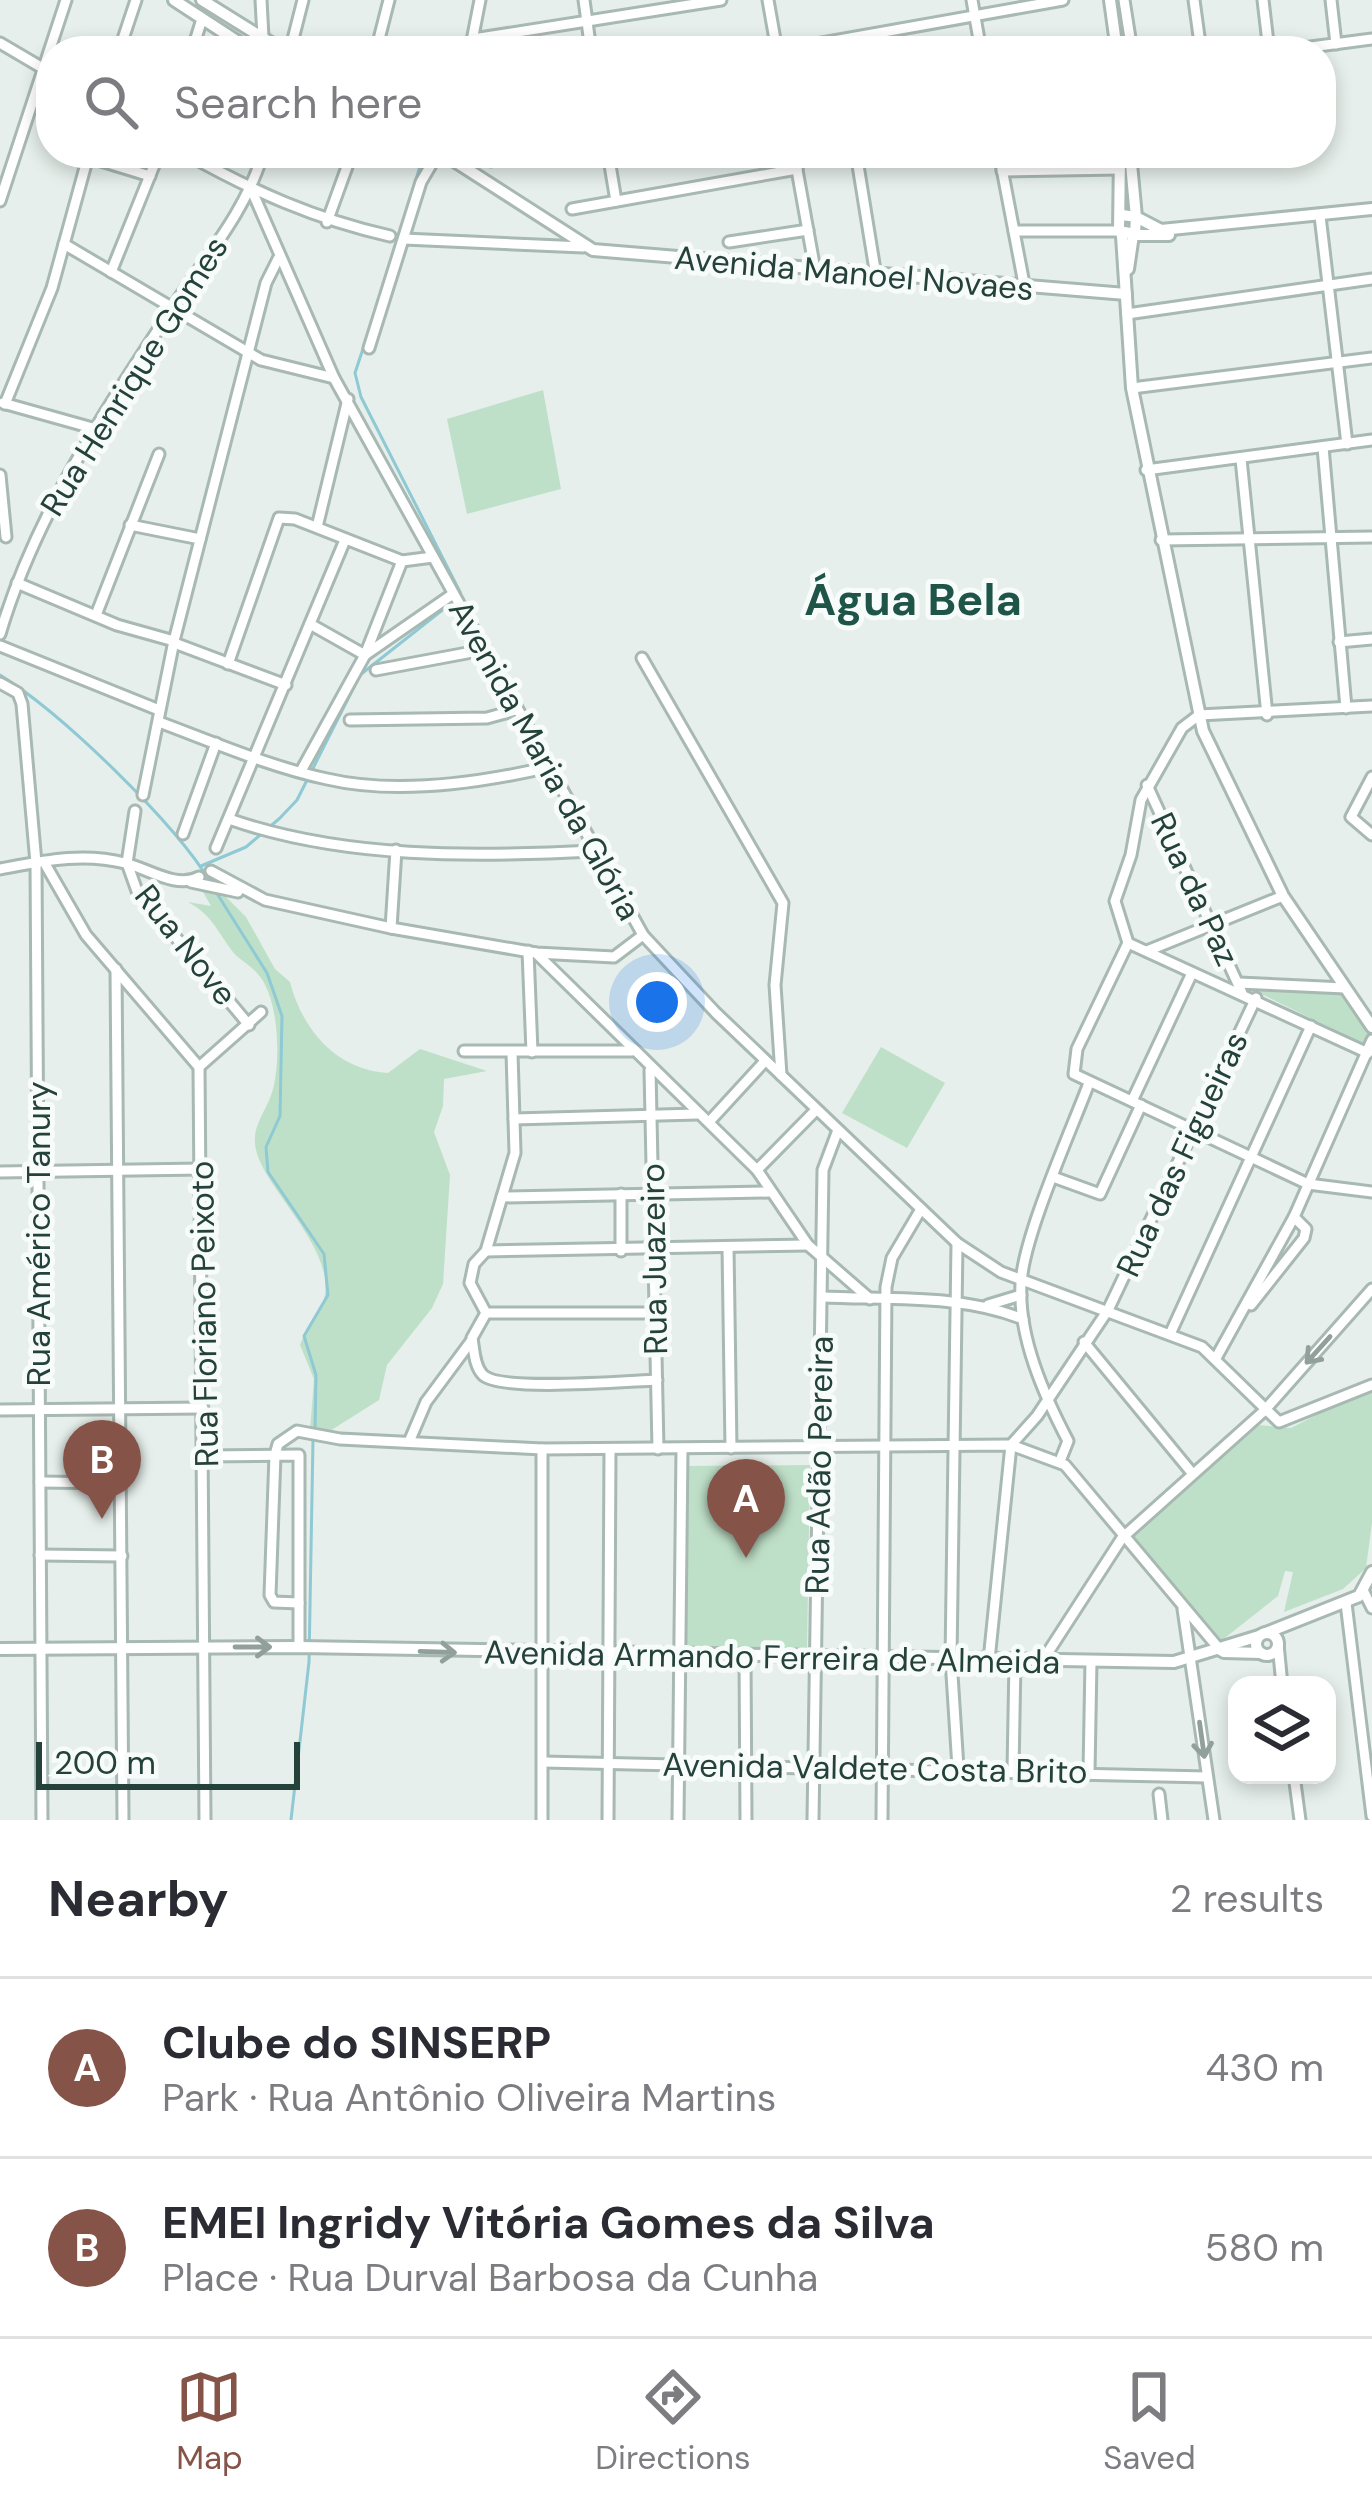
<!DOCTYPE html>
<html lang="en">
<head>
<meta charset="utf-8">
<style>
  body { margin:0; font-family:"DM Sans",sans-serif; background:#f7f7f7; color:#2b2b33 }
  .controls { position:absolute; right:36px; bottom:36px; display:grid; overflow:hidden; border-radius:24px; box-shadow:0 6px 18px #0003 }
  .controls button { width:108px; height:108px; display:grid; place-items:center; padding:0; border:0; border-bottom:3px solid #e1e1e2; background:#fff; color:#2b2b33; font:60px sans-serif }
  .scale { position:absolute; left:36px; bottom:30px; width:264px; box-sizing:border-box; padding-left:12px; border:6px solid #24423a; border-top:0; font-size:33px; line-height:42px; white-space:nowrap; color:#24423a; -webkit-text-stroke:9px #f7fbf9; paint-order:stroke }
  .you { position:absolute; left:657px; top:1002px; width:42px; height:42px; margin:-30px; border:9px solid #fff; border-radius:50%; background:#1a73e8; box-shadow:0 0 0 18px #1a73e833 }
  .badge { display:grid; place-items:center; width:78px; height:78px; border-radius:50%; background:#855347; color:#fff; font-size:39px; font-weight:700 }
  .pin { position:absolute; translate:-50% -99px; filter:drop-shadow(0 3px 6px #0008) }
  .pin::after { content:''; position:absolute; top:63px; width:42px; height:36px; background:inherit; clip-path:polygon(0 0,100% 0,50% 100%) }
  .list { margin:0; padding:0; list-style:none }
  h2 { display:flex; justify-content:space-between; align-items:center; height:156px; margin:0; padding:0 48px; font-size:51px }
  h2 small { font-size:39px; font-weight:400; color:#7c7c81 }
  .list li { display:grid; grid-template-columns:78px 1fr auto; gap:36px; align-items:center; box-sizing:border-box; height:180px; padding:0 48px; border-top:3px solid #e1e1e2 }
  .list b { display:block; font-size:45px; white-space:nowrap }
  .list p { margin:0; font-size:39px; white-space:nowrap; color:#7c7c81 }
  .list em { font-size:39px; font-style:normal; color:#7c7c81 }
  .icon { flex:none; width:66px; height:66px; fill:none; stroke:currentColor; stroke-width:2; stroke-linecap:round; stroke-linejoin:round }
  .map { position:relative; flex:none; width:1372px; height:1820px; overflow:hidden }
  .search { position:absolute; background:#fff; box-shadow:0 6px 18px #0003; left:36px; right:36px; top:36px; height:132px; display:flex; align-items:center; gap:30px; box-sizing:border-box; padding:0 42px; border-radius:48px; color:#7c7c81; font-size:45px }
  .sheet { height:516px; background:#fff }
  nav { display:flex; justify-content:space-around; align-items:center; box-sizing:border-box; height:168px; border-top:3px solid #e1e1e2; background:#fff; font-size:33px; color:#7c7c81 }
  nav a { display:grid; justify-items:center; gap:6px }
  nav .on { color:#855347 }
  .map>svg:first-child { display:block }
  .green { fill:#bfe0c8 }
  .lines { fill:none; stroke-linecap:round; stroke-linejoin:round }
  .stream { stroke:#8ec9d4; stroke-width:3 }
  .minor-casing { stroke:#a8b8b2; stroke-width:15 }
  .tertiary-casing { stroke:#a8b8b2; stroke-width:16 }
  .minor { stroke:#fff; stroke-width:9 }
  .tertiary { stroke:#fff; stroke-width:10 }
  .oneway { stroke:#92a09c }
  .labels { text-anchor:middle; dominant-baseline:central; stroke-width:10; stroke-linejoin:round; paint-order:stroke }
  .street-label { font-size:33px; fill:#24423a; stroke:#f7fbf9 }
  .district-label { font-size:45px; font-weight:bold; fill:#1f5548; stroke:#f7fbf9 }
</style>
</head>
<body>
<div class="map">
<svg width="1372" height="1820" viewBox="0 0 1372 1820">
  <rect width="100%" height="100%" fill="#e6efeb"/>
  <g class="green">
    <path d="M543,390L561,489L467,514L447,419Z"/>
    <path d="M217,888L246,917L275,969L290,982C302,1029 336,1070 388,1073L420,1049L487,1071L444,1079L443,1106L434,1132L450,1175L443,1284L432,1308L387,1365L379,1400L322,1436L310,1430L314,1379L300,1345C305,1330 316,1319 322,1305C343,1255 265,1191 256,1150C250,1126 268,1110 273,1089C281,1059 279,996 257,973C248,963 237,959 230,948C215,927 211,915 188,902L211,906L203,892Z"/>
    <path d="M1247,987L1341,992L1370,1031L1365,1045Z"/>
    <path d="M881,1047L945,1083L907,1148L842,1113Z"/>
    <path d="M1372,1386V1523L1366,1568L1343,1589L1284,1612L1293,1572L1285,1571L1278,1596L1221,1641L1132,1539L1259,1425L1291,1428Z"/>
    <path d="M810,1465L807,1650L682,1651L687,1466Z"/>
  </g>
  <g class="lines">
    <g class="stream">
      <path d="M405,216L424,153"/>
      <path d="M381,294L355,373L361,397L460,592"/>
      <path d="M0,675C61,712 175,823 211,883"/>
      <path d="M201,866L246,847L280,818L297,800L360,675L450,604"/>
      <path d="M216,892L267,973L282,1016L280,1116L266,1147L268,1172L324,1254L328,1295L304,1336L316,1375L315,1429"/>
      <path d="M291,1820L309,1662L313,1439"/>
    </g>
    <g class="minor-casing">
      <g id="minor">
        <path d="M261,0L263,37"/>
        <path d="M584,0L591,51"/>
        <path d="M768,0L777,51"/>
        <path d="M972,0L981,51"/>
        <path d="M1124,0L1132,51"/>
        <path d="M1194,0L1201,51"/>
        <path d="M1263,0L1269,51"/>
        <path d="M1331,0L1336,44"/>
        <path d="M473,39L721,0"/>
        <path d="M0,43L51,73"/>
        <path d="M119,51L136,0"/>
        <path d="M192,51L202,19"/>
        <path d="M290,51L303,0"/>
        <path d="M376,51L389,0"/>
        <path d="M470,51L480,0"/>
        <path d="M777,51L1063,0"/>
        <path d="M1280,51L1372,39"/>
        <path d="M185,153C252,191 315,219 390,236"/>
        <path d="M608,153L616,201"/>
        <path d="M794,153L815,270"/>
        <path d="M856,153L876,276"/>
        <path d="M999,153L1025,289"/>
        <path d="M88,157L150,176"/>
        <path d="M491,161L533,153"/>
        <path d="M1002,171L1120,169"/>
        <path d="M252,191L334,378L643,935L716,1013L957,1243L1001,1272L1202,1347L1279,1422L1372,1385"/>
        <path d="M0,201L66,0"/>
        <path d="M572,209L797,169"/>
        <path d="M1320,216L1347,444"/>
        <path d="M327,222L352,153"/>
        <path d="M1014,231H1119"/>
        <path d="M404,239L583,247"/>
        <path d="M729,242L808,230"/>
        <path d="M64,244L261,360L334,378"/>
        <path d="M111,272L159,153"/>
        <path d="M1127,314L1372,279"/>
        <path d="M369,348L421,182L438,153"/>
        <path d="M1132,388L1372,358"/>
        <path d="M3,403L96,429"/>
        <path d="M5,404L52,288L89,153"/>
        <path d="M1323,447L1346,708"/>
        <path d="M1241,459L1267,715"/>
        <path d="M1146,470L1372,440"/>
        <path d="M0,475L6,537"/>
        <path d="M130,525L200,539"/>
        <path d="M317,527L348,399"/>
        <path d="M1161,540L1372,537"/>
        <path d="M17,583L117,625L174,641"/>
        <path d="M96,615L159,454"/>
        <path d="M310,624L365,655L453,594"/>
        <path d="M0,634C35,516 104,412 171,310C204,259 246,212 263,153"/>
        <path d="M1339,642L1372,639"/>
        <path d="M177,644L286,685"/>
        <path d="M0,646L159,710"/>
        <path d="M642,658L783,903L775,985L781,1075"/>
        <path d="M228,664L279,518L295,519L402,561L433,557"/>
        <path d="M376,670L483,650"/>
        <path d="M0,683L18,693L22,704L36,863L42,1820"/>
        <path d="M350,720L487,718L516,710"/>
        <path d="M159,722C213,742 270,767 327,779C396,795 480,783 549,767"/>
        <path d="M301,771L365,655L402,561"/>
        <path d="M1372,777L1351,817L1372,835"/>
        <path d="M1147,785L1242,993"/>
        <path d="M143,795L174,641L266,283L278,259"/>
        <path d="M135,811L127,863L137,891L249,1025"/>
        <path d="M229,819C343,859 474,857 594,851"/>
        <path d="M183,834L216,743"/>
        <path d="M216,848L345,540"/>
        <path d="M44,862L86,935L199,1067L205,1820"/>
        <path d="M0,869C43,861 82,852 125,863C149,869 176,889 199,877"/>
        <path d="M211,871L265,900L391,928L536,953L614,957L643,935"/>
        <path d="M191,882L238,892"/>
        <path d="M391,928L396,850"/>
        <path d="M1128,943L1077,1049L1074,1074L1308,1184L1372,1192"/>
        <path d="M1128,943L1115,901L1131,855L1141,800L1182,728L1199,715L1372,706"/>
        <path d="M1128,943L1368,1053"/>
        <path d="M528,951L532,1052"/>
        <path d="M1147,951L1283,896"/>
        <path d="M536,953L757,1170L808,1245L870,1299"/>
        <path d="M116,969L123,1820"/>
        <path d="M1239,983L1345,988"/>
        <path d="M464,1051H632"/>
        <path d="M512,1053L515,1153L486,1251L474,1264L470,1283L486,1313L472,1338C474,1349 474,1366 483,1375C500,1392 628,1381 657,1380"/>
        <path d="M199,1067L261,1012"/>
        <path d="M650,1070L658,1449"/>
        <path d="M1132,1101L1192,973"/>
        <path d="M514,1119L697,1114"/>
        <path d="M709,1122L765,1061"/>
        <path d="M757,1170L816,1110"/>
        <path d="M0,1172L202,1169"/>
        <path d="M1053,1177L1100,1194L1141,1105"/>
        <path d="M621,1194V1251"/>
        <path d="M502,1197L769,1192"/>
        <path d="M957,1243L951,1659L958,1768"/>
        <path d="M728,1247L731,1448"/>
        <path d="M486,1251L808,1245"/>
        <path d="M822,1297C890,1300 960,1294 1023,1319"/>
        <path d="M988,1305L1021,1295"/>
        <path d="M1251,1305L1304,1238L1306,1229L1294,1217"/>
        <path d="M486,1313H656"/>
        <path d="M1171,1332L1311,1026"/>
        <path d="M1084,1342L1192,1473"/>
        <path d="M1216,1358L1294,1217L1372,1040"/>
        <path d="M0,1410L203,1408"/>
        <path d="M409,1442L426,1402L472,1340"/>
        <path d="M206,1456L299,1455V1647"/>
        <path d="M1060,1461L1068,1441C1044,1395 1018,1337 1021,1284C1023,1237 1071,1131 1089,1083"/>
        <path d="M40,1482L120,1483"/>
        <path d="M40,1555L122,1556"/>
        <path d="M1364,1592L1372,1608"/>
        <path d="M299,1603L274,1602L270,1595L275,1455L278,1444L297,1431L340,1439L542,1449L1011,1445L1065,1465L1221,1651"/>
        <path d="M1346,1603L1372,1816"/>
        <path d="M1183,1609L1214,1820"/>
        <path d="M1278,1644L1282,1685"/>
        <path d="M745,1656L746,1820"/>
        <path d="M989,1660L1011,1445L1037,1416L1108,1310L1256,998"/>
        <path d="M1043,1660L1122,1538L1264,1411L1372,1289"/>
        <path d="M543,1762L1207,1777"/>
        <path d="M1013,1770L1015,1661"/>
        <path d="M1089,1772L1091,1661"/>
        <path d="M1294,1775L1300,1820"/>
        <path d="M1159,1794L1162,1820"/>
        <path d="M542,1820V1449"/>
        <path d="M608,1820L610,1450"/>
        <path d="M678,1820L682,1449"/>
        <path d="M813,1820L823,1170L838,1130"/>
        <path d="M882,1820L886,1287L892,1258L921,1209"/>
      </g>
    </g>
    <g class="tertiary-casing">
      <g id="tertiary">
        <path d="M174,0L252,51"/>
        <path d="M202,0L284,51"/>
        <path d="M1110,0L1117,51"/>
        <path d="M442,153L593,250L1126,294"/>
        <path d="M1120,153L1119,231L1135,234L1136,217L1122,215"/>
        <path d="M1130,153L1136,217L1161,230L1372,209"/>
        <path d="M1122,236L1132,388L1203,731L1283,896L1372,1027"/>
        <path d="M1128,269L1133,235H1169"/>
        <path d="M1266,1633L1359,1596L1372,1572"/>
        <circle cx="1267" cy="1644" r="11"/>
        <path d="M0,1649L299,1647L1174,1662L1259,1636"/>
        <path d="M1224,1652L1261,1653"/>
      </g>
    </g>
    <use href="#minor" class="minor"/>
    <use href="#tertiary" class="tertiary"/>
  </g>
  <defs><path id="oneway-shaft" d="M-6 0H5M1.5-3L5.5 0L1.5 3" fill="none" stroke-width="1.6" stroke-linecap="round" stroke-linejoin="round" transform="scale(3)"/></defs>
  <g class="oneway">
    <use href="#oneway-shaft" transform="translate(1318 1350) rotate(132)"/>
    <use href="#oneway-shaft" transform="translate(253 1647)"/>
    <use href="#oneway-shaft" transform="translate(438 1652) rotate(2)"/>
    <use href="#oneway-shaft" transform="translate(1202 1740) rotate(82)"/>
  </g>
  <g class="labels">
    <g class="street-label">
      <text transform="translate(854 273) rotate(5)">Avenida Manoel Novaes</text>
      <text transform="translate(134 376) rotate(-58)">Rua Henrique Gomes</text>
      <text transform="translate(545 760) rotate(61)">Avenida Maria da Glória</text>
      <text transform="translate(1195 889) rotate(65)">Rua da Paz</text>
      <text transform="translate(186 945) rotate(52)">Rua Nove</text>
      <text transform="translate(1182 1154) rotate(-65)">Rua das Figueiras</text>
      <text transform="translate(38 1234) rotate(-90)">Rua Américo Tanury</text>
      <text transform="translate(654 1259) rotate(-91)">Rua Juazeiro</text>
      <text transform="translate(204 1314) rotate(-91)">Rua Floriano Peixoto</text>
      <text transform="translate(819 1465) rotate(-89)">Rua Adão Pereira</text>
      <text transform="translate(772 1657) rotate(1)">Avenida Armando Ferreira de Almeida</text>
      <text transform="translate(875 1768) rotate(1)">Avenida Valdete Costa Brito</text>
    </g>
    <g class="district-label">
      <text x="913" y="599">Água Bela</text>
    </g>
  </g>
</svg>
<div class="controls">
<button><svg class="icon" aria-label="layers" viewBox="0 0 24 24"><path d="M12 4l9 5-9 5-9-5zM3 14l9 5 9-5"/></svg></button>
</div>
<div class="scale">200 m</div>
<div class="you"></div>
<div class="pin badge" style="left:746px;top:1558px">A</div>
<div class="pin badge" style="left:102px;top:1519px">B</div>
<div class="search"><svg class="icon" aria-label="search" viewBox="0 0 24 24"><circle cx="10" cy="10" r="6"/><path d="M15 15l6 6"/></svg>Search here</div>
</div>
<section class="sheet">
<h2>Nearby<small>2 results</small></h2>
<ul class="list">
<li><span class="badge">A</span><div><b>Clube do SINSERP</b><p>Park · Rua Antônio Oliveira Martins</p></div><em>430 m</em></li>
<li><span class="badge">B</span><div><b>EMEI lngridy Vitória Gomes da Silva</b><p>Place · Rua Durval Barbosa da Cunha</p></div><em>580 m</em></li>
</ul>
</section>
<nav>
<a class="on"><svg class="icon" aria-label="map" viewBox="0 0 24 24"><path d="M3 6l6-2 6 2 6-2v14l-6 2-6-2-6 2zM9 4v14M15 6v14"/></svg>Map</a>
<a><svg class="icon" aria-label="directions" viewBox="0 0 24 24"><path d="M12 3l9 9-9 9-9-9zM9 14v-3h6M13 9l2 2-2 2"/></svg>Directions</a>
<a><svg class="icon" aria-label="saved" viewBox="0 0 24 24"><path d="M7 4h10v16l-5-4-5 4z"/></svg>Saved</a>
</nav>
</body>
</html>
